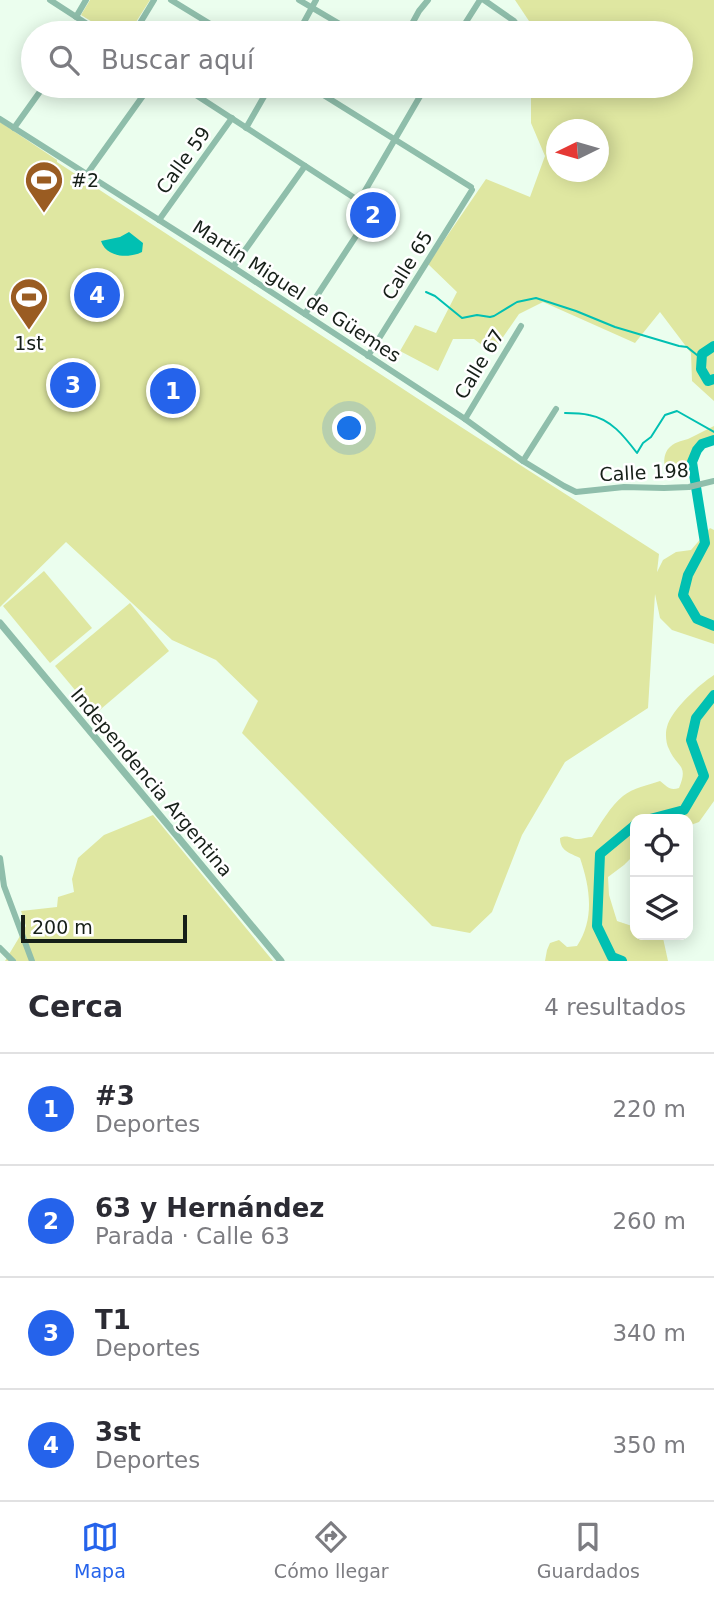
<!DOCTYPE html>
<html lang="es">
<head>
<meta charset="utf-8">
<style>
  body { margin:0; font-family:"DejaVu Sans",sans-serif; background:#f2f2f3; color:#2b2b33 }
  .controls { position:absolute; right:21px; bottom:21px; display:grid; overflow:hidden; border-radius:14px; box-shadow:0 4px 18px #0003 }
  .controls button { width:63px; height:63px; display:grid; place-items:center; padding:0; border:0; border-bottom:2px solid #e1e1e2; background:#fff; color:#2b2b33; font:35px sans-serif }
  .compass { position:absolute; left:546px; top:119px; width:63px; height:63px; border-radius:50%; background:#fff; box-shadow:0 4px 18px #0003; rotate:265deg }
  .scale { position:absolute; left:21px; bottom:18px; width:166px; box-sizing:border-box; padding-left:7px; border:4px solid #161f18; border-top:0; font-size:19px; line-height:24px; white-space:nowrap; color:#161f18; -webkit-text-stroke:5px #fff; paint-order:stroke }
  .you { position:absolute; left:350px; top:429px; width:24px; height:24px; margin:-18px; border:5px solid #fff; border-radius:50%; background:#1a73e8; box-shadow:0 0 0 10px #1a73e833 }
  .badge { display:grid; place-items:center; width:46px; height:46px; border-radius:50%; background:#2563eb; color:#fff; font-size:23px; font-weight:700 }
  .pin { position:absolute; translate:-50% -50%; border:4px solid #fff; box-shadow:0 2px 7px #0006 }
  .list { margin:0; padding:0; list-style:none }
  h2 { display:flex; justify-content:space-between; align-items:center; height:91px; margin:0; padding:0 28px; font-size:30px }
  h2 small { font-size:23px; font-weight:400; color:#7c7c81 }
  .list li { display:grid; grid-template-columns:46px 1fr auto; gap:21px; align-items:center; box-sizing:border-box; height:112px; padding:0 28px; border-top:2px solid #e1e1e2 }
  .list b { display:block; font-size:26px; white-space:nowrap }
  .list p { margin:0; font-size:23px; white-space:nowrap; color:#7c7c81 }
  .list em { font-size:23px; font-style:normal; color:#7c7c81 }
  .icon { flex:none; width:38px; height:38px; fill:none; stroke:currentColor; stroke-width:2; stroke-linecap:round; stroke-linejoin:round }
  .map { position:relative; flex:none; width:714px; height:961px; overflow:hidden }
  .search { position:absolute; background:#fff; box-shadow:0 4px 18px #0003; left:21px; right:21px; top:21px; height:77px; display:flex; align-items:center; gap:18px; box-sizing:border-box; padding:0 24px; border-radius:38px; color:#7c7c81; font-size:26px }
  .sheet { height:539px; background:#fff }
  nav { display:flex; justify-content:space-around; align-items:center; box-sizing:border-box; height:98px; border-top:2px solid #e1e1e2; background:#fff; font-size:19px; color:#7c7c81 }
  nav a { display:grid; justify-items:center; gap:4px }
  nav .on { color:#2563eb }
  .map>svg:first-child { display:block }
  .green { fill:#dfe7a1; fill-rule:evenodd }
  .water { fill:#01c0b2 }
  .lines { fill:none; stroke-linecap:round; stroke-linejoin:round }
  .stream { stroke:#01c0b2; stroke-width:2 }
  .river { stroke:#01c0b2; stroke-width:10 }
  .minor { stroke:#8fbeab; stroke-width:6 }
  .tertiary { stroke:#8fbeab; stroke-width:7 }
  .labels { text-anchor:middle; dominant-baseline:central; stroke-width:5; stroke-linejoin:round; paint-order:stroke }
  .street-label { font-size:19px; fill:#161f18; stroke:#fff }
  .poi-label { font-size:19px; fill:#161f18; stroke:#fff; text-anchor:start }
</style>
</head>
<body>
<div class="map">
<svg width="714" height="961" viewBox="0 0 714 961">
  <rect width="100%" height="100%" fill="#ebfeee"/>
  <g class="green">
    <path d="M90,0H150L129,33H110L81,15Z"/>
    <path d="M515,0H714V401L692,381L691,353L660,312L635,343L543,302L519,314L492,353L474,339H453L438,371L400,351L415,325L436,333L457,292L428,264L486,179L530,197L545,156L531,123V86H681V33H537ZM556,130H598V172H556Z"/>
    <path d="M0,122L57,160V162L461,427L659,554L657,572L663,560L676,552L691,550L710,528L714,530V644L672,630L660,618L655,594L648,708L565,762L522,835L492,912L470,933L432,926L242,733L258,701L216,660L172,640L66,542L0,607Z"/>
    <path d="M714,426V444L703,446C696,454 690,468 681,472C665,481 660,460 668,449C674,442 681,441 688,439C697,435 705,430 714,426Z"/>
    <path d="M44,571L92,628L50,663L3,606Z"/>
    <path d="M130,603L169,651L95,714L55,666Z"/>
    <path d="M714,675V801L699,822L688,826V819H635V854L624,865L608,877L609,895L617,921L635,927V935H659L663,938L668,961H545L547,950L550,943L559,940L567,947L577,946C595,919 590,887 580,858C570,853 560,851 560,838C568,834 571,839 578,839C582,839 588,837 592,837C601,823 610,807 623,796C633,788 648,785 660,781C667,786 669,791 679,788C689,764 677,768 669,749C666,744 665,733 667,727C671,710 700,684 714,675Z"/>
    <path d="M153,815L273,961H5L26,926L21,911L57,907L58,897L74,892L72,879L78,858L104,835Z"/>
  </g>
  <path class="water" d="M129,232L143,243L142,252C128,259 106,257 101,241L120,237Z"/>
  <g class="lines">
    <g class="stream">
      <path d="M426,292L435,296L462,318L477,315L490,317L494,316L517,302L536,298L576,311L615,327L679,346L687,347L702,359"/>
      <path d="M565,413C573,413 581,413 589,415C611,419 624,436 637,453L643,443L651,437L665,415L677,411L714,432"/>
    </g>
    <g class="river">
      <path d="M714,346L702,354L701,369L708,381L714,379"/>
      <path d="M714,440L702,444L697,450L692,462L705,543L688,575L683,595L697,619L714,626"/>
      <path d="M650,819L684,810L704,776L691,740L696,718L714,695"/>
      <path d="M622,961L612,957L597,926L600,854L635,825"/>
    </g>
    <g class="minor">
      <path d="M50,0L101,33"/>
      <path d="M171,0L225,33"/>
      <path d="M299,0L355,33"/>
      <path d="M484,0L514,21L521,30L527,33"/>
      <path d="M76,17L86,0"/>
      <path d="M134,33L154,0"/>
      <path d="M298,33L316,0"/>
      <path d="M407,33L419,11L428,0"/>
      <path d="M459,33L480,0"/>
      <path d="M182,86L373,210L305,314"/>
      <path d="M309,86L471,187"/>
      <path d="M0,119L233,267L465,419L523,461L564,486L576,492L624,487L664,488L689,487L714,481"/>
      <path d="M14,128L44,86"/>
      <path d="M246,128L270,86"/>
      <path d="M87,174L150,86"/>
      <path d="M359,201L426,86"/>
      <path d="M159,220L232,118"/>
      <path d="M233,267L305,166"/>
      <path d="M368,356L472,190"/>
      <path d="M465,419L521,326"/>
      <path d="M523,461L556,409"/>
      <path d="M0,858L4,886L32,961"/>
      <path d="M0,948L13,961"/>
    </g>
    <path class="tertiary" d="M0,623L281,961"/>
  </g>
  <defs>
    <g id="stadium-pin" transform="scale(2.0125)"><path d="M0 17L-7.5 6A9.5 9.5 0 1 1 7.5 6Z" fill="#9a5c22" stroke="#fff"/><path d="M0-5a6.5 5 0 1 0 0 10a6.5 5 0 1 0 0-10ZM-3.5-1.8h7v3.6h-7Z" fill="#fff"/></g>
  </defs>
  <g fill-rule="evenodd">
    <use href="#stadium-pin" x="44" y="180"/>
    <use href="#stadium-pin" x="29" y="297"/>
  </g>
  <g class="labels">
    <g class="street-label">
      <text transform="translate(183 160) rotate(-54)">Calle 59</text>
      <text transform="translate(407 265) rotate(-58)">Calle 65</text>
      <text transform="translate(297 291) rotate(33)">Martín Miguel de Güemes</text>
      <text transform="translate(479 364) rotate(-59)">Calle 67</text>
      <text transform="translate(644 472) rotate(-3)">Calle 198</text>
      <text transform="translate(152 782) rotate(50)">Independencia Argentina</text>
    </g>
    <g class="poi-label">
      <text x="71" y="180">#2</text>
      <text x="29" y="343" text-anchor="middle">1st</text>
    </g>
  </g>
</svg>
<div class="controls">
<button><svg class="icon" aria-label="locate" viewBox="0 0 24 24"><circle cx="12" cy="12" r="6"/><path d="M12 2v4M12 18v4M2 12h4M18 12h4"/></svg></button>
<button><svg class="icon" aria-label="layers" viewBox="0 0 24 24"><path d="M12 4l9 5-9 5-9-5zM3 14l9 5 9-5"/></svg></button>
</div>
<svg class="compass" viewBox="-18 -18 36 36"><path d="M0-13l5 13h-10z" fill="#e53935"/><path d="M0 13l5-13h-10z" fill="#7c7c81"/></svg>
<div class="scale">200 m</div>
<div class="you"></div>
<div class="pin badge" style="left:173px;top:391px">1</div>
<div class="pin badge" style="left:373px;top:215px">2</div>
<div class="pin badge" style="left:73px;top:385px">3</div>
<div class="pin badge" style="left:97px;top:295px">4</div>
<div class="search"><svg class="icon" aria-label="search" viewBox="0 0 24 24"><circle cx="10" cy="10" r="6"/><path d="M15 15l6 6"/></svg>Buscar aquí</div>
</div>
<section class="sheet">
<h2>Cerca<small>4 resultados</small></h2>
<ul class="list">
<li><span class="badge">1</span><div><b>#3</b><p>Deportes</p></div><em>220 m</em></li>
<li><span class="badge">2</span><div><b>63 y Hernández</b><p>Parada · Calle 63</p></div><em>260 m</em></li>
<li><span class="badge">3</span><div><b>T1</b><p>Deportes</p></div><em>340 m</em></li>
<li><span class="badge">4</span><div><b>3st</b><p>Deportes</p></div><em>350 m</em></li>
</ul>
</section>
<nav>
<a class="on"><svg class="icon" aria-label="map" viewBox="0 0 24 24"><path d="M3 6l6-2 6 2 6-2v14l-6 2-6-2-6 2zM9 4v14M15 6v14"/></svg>Mapa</a>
<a><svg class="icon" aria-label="directions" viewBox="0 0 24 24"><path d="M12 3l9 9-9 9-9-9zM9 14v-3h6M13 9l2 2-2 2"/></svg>Cómo llegar</a>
<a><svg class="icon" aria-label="saved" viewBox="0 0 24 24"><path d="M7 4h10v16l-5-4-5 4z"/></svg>Guardados</a>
</nav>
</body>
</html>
